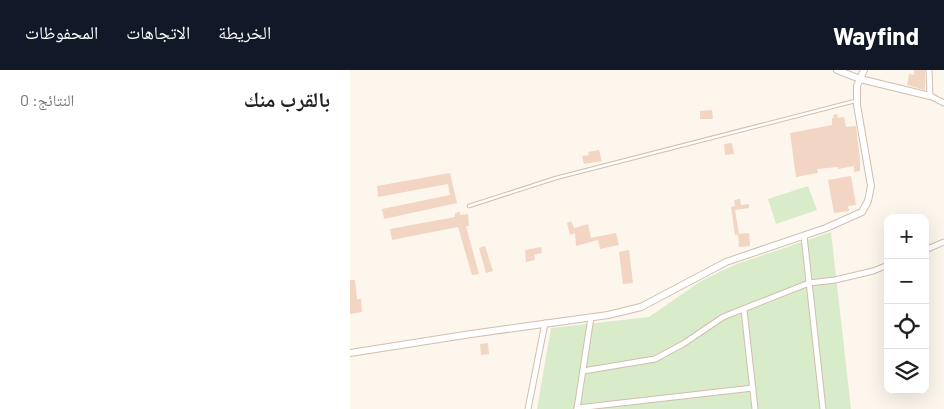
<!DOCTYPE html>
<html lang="ar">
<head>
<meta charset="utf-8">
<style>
  body { margin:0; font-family:Barlow,"Noto Naskh Arabic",sans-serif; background:#f2f2f2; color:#222; direction:rtl }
  .controls { position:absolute; right:15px; bottom:15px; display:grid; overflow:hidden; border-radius:10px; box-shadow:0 5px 20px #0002 }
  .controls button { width:45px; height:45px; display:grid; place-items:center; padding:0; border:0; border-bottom:1px solid #e0e0e0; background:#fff; color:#222; font:25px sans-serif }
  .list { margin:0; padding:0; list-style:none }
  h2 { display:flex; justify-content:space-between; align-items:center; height:65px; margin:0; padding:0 20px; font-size:21px }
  h2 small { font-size:16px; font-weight:400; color:#767676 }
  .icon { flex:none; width:28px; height:28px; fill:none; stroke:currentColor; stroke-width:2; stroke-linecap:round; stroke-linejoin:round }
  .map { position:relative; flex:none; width:594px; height:339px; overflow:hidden; direction:ltr }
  header { display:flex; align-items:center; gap:30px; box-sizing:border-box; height:70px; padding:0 25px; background:#111827; color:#fff }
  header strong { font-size:24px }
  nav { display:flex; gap:28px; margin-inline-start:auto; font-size:18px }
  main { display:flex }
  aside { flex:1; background:#fff }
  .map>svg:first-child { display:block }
  .green { fill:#d8ecc9 }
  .building { fill:#f3d5c3 }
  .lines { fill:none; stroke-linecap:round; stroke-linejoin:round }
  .service-casing { stroke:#d1beb0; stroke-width:4.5 }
  .minor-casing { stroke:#d1beb0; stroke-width:7 }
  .tertiary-casing { stroke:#d1beb0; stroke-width:8 }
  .service { stroke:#fff; stroke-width:2.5 }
  .minor { stroke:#fff; stroke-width:5 }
  .tertiary { stroke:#fff; stroke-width:6 }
</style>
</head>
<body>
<header>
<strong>Wayfind</strong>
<nav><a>الخريطة</a><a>الاتجاهات</a><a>المحفوظات</a></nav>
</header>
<main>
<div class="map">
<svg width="594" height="339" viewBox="0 0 594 339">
  <rect width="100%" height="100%" fill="#fdf6ec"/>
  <g class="green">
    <path d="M458,116L467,140L426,154L418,129Z"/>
    <path d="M481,162L501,339H187L201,258L299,247L351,211L384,195Z"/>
  </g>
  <g class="building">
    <path d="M564,0H575V20L557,15L559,4L564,5Z"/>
    <path d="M362,40L363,49H350V41Z"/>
    <path d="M487,44L488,48L494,47L496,57L506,56L510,89V101L504,102V96L488,99V97L467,99L468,103L446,107L440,63L482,55V48H484L483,45Z"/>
    <path d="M382,73L384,84L375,85L374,74Z"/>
    <path d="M249,80L252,91L234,94L232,86L239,85L238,82Z"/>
    <path d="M100,103L107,133L34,149L32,139L100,125L98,114L28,127L27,116Z"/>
    <path d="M501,106L506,135L498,136L499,141L484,143L478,110Z"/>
    <path d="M390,129L391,135L399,134V138L385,140L389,164L385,165L381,137L385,136L384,130Z"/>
    <path d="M110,142V145L118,144L119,156H116L129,204L122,205L108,157L42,170L40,159L105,147V143Z"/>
    <path d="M221,151L224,158L238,154L241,168L266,163L269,175L250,179L248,170L226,176L225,163L220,165L217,153Z"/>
    <path d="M399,163L400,176L389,177L388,164Z"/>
    <path d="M135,176L143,201L136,203L129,178Z"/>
    <path d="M191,177L192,183L184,185L185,190L176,192L175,180Z"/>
    <path d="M279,180L283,213L273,214L269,182Z"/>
    <path d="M0,210H5L7,229H11L12,242L0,244Z"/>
    <path d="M138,273L139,284L131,285L130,274Z"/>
  </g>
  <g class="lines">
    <g class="service-casing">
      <path id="service" d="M119,136L206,108L505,31"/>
    </g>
    <g class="minor-casing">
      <g id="minor">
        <path d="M579,0L580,26L594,33"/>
        <path d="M454,166L473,339"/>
        <path d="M575,180L594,172"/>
        <path d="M394,240L405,339"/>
        <path d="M233,301L305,289L333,274L373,247L459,213L485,210L523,201L538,195"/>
        <path d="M227,338L403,318"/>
        <path d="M178,339L195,253"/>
        <path d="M227,339L241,247"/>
      </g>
    </g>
    <g class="tertiary-casing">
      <g id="tertiary">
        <path d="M487,0L510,9L580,26"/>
        <path d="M0,283L121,264L258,245L291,237L376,192L476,158L512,142L518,131L521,116L507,35V16L514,0"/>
      </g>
    </g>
    <use href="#service" class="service"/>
    <use href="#minor" class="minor"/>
    <use href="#tertiary" class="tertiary"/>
  </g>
</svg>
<div class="controls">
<button>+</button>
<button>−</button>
<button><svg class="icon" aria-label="locate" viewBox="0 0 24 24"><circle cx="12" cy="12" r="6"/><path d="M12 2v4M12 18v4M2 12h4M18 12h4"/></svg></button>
<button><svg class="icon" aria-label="layers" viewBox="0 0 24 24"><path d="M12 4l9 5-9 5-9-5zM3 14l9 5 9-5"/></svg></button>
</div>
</div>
<aside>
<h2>بالقرب منك<small>النتائج: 0</small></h2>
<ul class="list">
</ul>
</aside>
</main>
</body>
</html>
